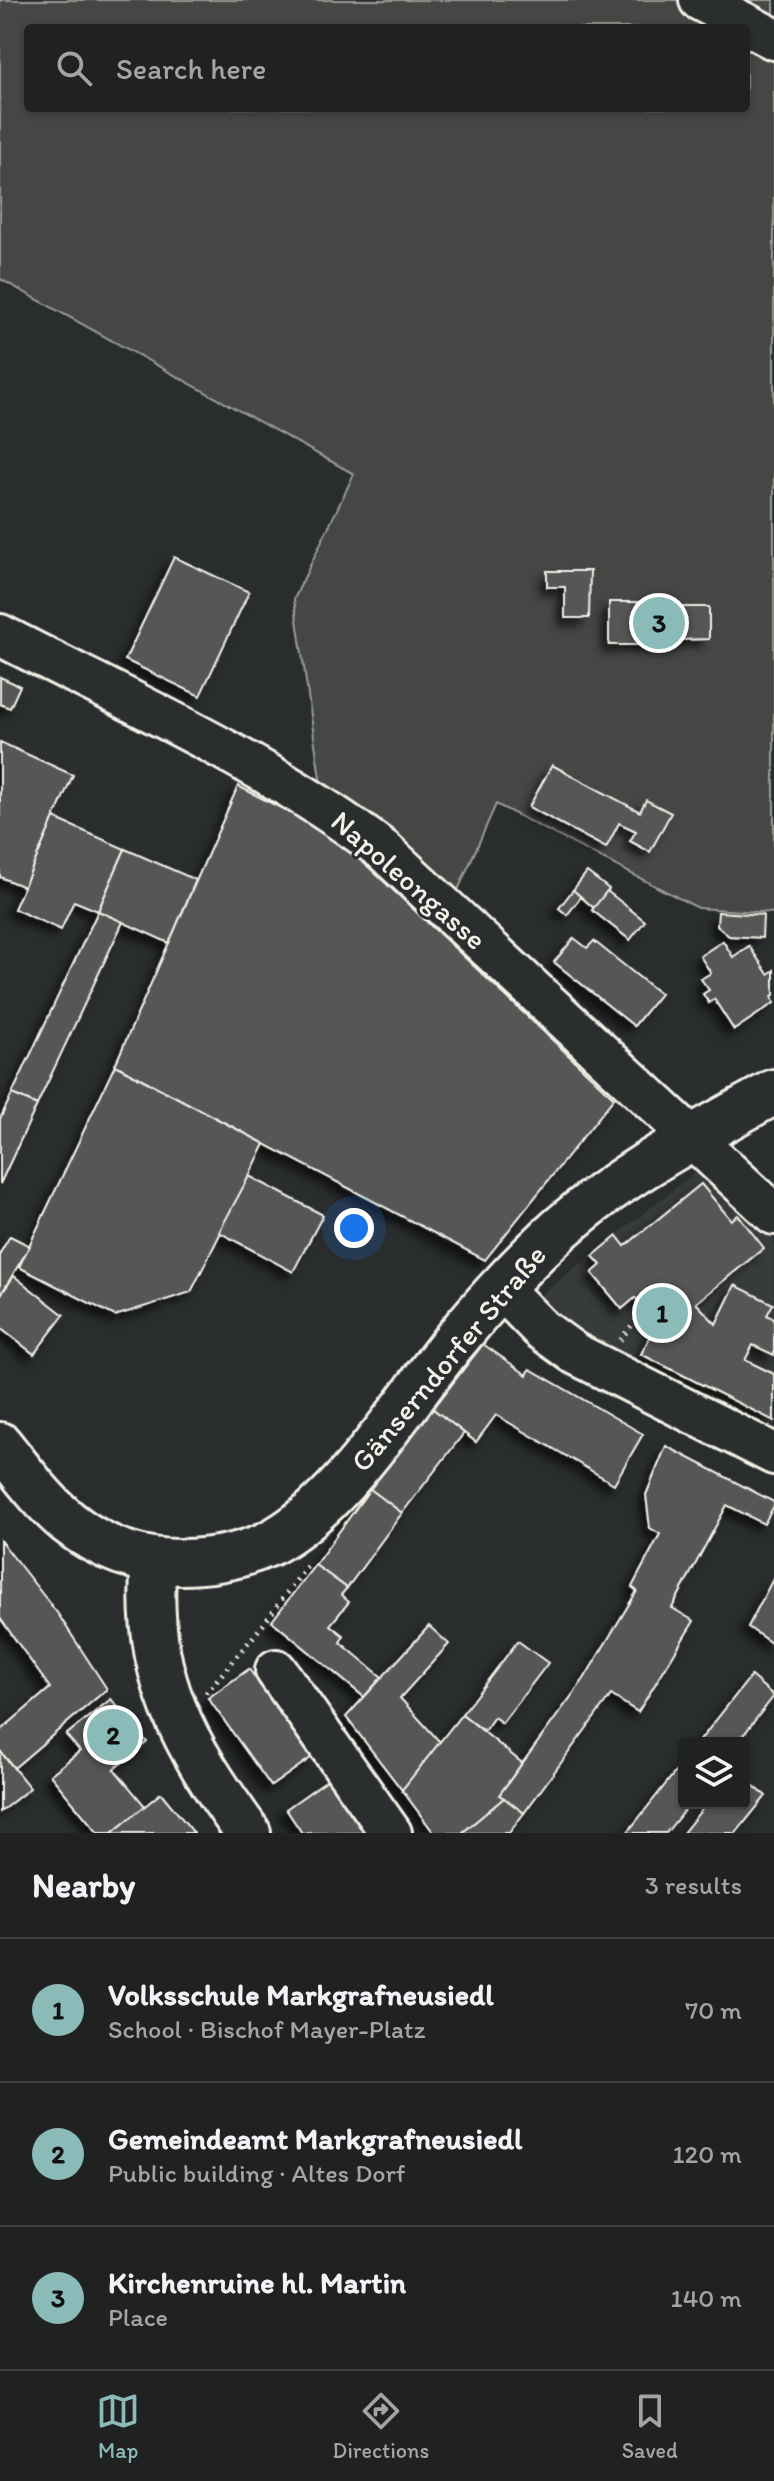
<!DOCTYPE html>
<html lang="en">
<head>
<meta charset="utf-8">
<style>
  body { margin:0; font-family:Itim,sans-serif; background:#2d2f2f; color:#f1f3f6 }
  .controls { position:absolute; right:24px; bottom:24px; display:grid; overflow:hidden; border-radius:8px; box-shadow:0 2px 6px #0004 }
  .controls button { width:72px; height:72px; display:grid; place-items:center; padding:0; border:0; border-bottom:2px solid #3d3f40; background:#202222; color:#f1f3f6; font:40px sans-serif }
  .you { position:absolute; left:354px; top:1228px; width:28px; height:28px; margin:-20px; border:6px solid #fff; border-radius:50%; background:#1a73e8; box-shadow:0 0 0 12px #1a73e833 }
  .badge { display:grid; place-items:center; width:52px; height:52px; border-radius:50%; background:#8bbbb9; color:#111; font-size:26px; font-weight:700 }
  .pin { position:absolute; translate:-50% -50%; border:4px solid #fff; box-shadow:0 2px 8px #0006 }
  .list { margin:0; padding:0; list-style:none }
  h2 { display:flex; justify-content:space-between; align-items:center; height:104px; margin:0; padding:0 32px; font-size:34px }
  h2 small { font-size:26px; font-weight:400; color:#a2a4a5 }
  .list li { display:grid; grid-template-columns:52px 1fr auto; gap:24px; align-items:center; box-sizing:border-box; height:144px; padding:0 32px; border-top:2px solid #3d3f40 }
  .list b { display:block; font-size:30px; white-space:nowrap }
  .list p { margin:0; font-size:26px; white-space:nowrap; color:#a2a4a5 }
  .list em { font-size:26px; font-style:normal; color:#a2a4a5 }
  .icon { flex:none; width:44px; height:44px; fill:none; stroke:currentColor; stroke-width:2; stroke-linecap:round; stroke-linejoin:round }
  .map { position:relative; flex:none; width:774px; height:1833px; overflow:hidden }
  .search { position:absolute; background:#202222; box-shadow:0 2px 6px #0004; left:24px; right:24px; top:24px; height:88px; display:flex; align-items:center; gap:20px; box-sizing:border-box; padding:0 28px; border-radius:8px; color:#a2a4a5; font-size:30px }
  .sheet { height:536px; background:#202222 }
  nav { display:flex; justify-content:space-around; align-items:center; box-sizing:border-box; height:112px; border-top:2px solid #3d3f40; background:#202222; font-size:22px; color:#a2a4a5 }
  nav a { display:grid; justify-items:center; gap:4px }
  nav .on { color:#8bbbb9 }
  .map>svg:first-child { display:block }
  .built { fill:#373a3a }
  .green { fill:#444645; stroke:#9c9c96; stroke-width:2; fill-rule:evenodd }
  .building { fill:#555756; stroke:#f4f1e8; stroke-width:2; filter:url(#shadow) }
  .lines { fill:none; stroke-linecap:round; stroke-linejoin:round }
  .minor-casing { stroke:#f4f1e8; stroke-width:46 }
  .major-casing { stroke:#f4f1e8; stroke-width:50 }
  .path { stroke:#f4f1e8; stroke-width:5; stroke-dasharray:2 6; stroke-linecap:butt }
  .minor { stroke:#2a2d2e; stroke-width:40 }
  .major { stroke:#2a2d2e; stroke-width:44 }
  .labels { text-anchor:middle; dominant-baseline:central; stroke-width:6; stroke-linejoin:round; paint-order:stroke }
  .street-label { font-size:30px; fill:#f4f1e8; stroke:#2a2d2e }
</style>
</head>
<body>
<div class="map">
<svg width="774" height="1833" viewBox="0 0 774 1833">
  <defs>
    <filter id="shadow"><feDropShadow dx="-7" dy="7" stdDeviation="4" flood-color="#0009"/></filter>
  </defs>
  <rect width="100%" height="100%" fill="#2a2d2e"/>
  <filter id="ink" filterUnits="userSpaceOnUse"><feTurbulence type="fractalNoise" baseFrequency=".0125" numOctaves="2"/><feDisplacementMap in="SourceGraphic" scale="16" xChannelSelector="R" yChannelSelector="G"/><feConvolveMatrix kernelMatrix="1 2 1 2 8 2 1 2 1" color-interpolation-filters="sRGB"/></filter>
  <g filter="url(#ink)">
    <path class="built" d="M698,1170L774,1239V1437L564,1328L536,1299Z"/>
    <path class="green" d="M0,0H774V913L698,908L496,804L454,899L321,785L294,599L354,474L0,279ZM28,28H746V108H28Z"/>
    <g class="building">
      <path d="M174,557L249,592L200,696L125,660Z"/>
      <path d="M547,571H590L589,618H565V587H547Z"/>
      <path d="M609,602H678L679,607H709V639L679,640V645H609Z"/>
      <path d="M0,677L20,686L10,708L0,704Z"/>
      <path d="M0,742L73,775L24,887L0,877Z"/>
      <path d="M552,765L640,812L646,800L671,813L650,852L630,841L636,831L619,823L606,848L529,807Z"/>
      <path d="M238,786L314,825L360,859L614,1098L485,1260L115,1065Z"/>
      <path d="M54,818L125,849L98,911L74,901L61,930L14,909Z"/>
      <path d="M125,849L196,880L169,943L98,911Z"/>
      <path d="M587,872L609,889L594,908L573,890Z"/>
      <path d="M573,890L581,897L567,915L559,908Z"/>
      <path d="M607,891L645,921L630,940L592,910Z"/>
      <path d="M98,911L123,922L37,1105L12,1094Z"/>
      <path d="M718,912L763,915L762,938L729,936L717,926Z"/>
      <path d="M574,938L587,948L594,941L660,994L634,1026L554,962Z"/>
      <path d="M723,941L733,957L749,946L768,974L774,970V995L772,996L774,1003L734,1030L714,999L709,1003L703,994L709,990L701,979L711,973L700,956Z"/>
      <path d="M115,1065L265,1144L191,1292L115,1316L19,1267Z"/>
      <path d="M12,1094L37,1105L0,1184V1119Z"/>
      <path d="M249,1176L323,1215L293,1272L219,1232Z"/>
      <path d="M701,1184L731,1220L738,1215L764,1248L696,1303L716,1324L735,1285L773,1304L767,1315L774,1319V1355L753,1345L745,1360L774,1374V1421L641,1354L663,1313L635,1298L622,1309L592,1273L601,1265L593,1256L617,1236L625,1246Z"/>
      <path d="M10,1236L30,1246L0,1296V1253Z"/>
      <path d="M14,1276L64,1315L34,1354L0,1328V1296Z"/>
      <path d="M483,1344L527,1375L530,1369L643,1434L614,1484L496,1415L476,1442L433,1409Z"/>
      <path d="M433,1409L464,1433L402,1513L370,1489Z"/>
      <path d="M666,1446L774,1502V1506L764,1524L727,1505L672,1608L694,1621L638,1712L611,1695L524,1813L499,1795L584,1679L637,1591L632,1587L660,1534L650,1528L646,1495Z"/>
      <path d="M370,1489L402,1513L347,1588L315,1565Z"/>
      <path d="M0,1540L58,1614L107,1689L14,1768L0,1751V1731L50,1688L0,1618Z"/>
      <path d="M315,1565L347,1588L341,1595L349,1602L330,1625L344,1636L340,1642L382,1677L364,1697L272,1621Z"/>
      <path d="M774,1577V1645L748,1627Z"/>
      <path d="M429,1626L449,1644L400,1698L440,1742L402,1790L346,1717Z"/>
      <path d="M518,1641L548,1663L502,1723L494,1717L484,1731L462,1714Z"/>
      <path d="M249,1669L312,1757L271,1786L208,1698Z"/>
      <path d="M751,1676L774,1696L737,1743H698Z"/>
      <path d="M111,1699L147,1742L114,1769L145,1806L112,1833H98L50,1775L80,1751L66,1735Z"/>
      <path d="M462,1714L522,1763L499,1795L504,1798L462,1833H434L402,1790Z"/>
      <path d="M0,1751L30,1788L0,1812Z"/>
      <path d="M684,1761V1803H690L666,1833H627Z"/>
      <path d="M330,1778L369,1833H302L286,1809Z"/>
      <path d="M744,1778L766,1796L736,1833H683L707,1803H744Z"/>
      <path d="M161,1793L194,1833H112L145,1806Z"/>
      <path d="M504,1798L524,1813L509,1833H462Z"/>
    </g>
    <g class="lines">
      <g class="minor-casing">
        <g id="minor">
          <path d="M700,0L774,39"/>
          <path d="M0,635C130,702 266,762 383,850L774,1214"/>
          <path d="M501,1288L541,1329L574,1353L774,1454"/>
          <path d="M276,1670L391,1833"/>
        </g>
      </g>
      <g class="major-casing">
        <g id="major">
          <path d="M0,1445C21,1471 42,1501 68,1522C100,1548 139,1562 180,1562C209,1562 241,1556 268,1544C339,1509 403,1405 452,1344C482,1307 516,1270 551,1237C616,1176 697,1135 774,1092"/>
          <path d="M154,1562C143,1674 184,1745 248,1833"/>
        </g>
      </g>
      <g class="path">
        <path d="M620,1340L648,1305"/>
        <path d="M206,1693L263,1625L307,1566"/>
      </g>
      <use href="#minor" class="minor"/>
      <use href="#major" class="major"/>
    </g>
  </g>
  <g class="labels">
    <g class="street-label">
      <text transform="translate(409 880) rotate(41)">Napoleongasse</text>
      <text transform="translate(448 1358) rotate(-50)">Gänserndorfer Straße</text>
    </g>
  </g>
</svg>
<div class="controls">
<button><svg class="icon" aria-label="layers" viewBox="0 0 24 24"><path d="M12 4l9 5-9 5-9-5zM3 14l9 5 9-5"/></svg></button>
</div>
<div class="you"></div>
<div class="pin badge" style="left:662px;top:1313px">1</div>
<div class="pin badge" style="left:113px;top:1735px">2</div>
<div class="pin badge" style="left:659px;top:623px">3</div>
<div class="search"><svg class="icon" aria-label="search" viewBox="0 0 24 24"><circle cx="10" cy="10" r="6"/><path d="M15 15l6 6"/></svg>Search here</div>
</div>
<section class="sheet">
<h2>Nearby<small>3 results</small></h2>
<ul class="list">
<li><span class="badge">1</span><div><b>Volksschule Markgrafneusiedl</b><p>School · Bischof Mayer-Platz</p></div><em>70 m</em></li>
<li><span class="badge">2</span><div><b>Gemeindeamt Markgrafneusiedl</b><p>Public building · Altes Dorf</p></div><em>120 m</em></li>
<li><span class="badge">3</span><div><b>Kirchenruine hl. Martin</b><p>Place</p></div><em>140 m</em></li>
</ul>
</section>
<nav>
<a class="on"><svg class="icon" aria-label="map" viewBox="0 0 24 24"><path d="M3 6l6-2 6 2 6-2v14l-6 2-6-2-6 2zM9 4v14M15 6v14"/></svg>Map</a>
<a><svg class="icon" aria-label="directions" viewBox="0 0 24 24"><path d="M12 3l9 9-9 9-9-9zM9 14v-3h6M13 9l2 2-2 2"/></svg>Directions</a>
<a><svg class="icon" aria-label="saved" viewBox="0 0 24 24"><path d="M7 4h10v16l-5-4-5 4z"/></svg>Saved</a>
</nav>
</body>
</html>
